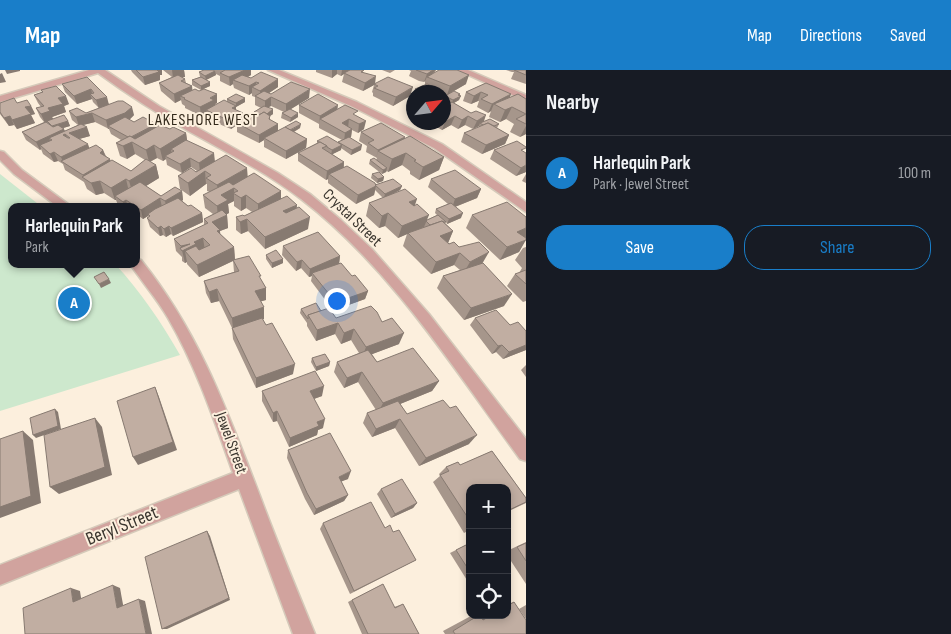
<!DOCTYPE html>
<html lang="en">
<head>
<meta charset="utf-8">
<style>
  body { margin:0; font-family:"Sofia Sans Condensed",sans-serif; background:#20242c; color:#f1f3f6 }
  .controls { position:absolute; right:15px; bottom:15px; display:grid; overflow:hidden; border-radius:10px; box-shadow:0 2px 8px #0003 }
  .controls button { width:45px; height:45px; display:grid; place-items:center; padding:0; border:0; border-bottom:1px solid #363941; background:#171b24; color:#f1f3f6; font:25px sans-serif }
  .compass { position:absolute; left:406px; top:15px; width:45px; height:45px; border-radius:50%; background:#171b24; box-shadow:0 2px 8px #0003; rotate:62deg }
  .you { position:absolute; left:336px; top:230px; width:18px; height:18px; margin:-12px; border:4px solid #fff; border-radius:50%; background:#1a73e8; box-shadow:0 0 0 8px #1a73e833 }
  .badge { display:grid; place-items:center; width:32px; height:32px; border-radius:50%; background:#197ec9; color:#fff; font-size:16px; font-weight:700 }
  .pin { position:absolute; translate:-50% -50%; border:2px solid #fff; box-shadow:0 1px 5px #0006 }
  .popup { position:absolute; left:8px; top:133px; width:132px; height:65px; box-sizing:border-box; display:grid; place-content:center; border-radius:10px; background:#171b24; filter:drop-shadow(0 1px 4px #0005); font-size:16px; white-space:nowrap; color:#9ea1a6 }
  .popup b { font-size:19px; color:#f1f3f6 }
  .popup::after { content:''; position:absolute; left:50%; top:100%; margin-left:-10px; border:10px solid transparent; border-top-color:#171b24 }
  .list { margin:0; padding:0; list-style:none }
  h2 { display:flex; justify-content:space-between; align-items:center; height:65px; margin:0; padding:0 20px; font-size:21px }
  h2 small { font-size:16px; font-weight:400; color:#9ea1a6 }
  .list li { display:grid; grid-template-columns:32px 1fr auto; gap:15px; align-items:center; box-sizing:border-box; height:75px; padding:0 20px; border-top:1px solid #363941 }
  .list b { display:block; font-size:19px; white-space:nowrap }
  .list p { margin:0; font-size:16px; white-space:nowrap; color:#9ea1a6 }
  .list em { font-size:16px; font-style:normal; color:#9ea1a6 }
  .actions { display:flex; gap:10px; padding:15px 20px }
  .actions a { flex:1; padding:11px 0; border:1px solid #197ec9; border-radius:20px; text-align:center; font-size:18px; color:#197ec9 }
  .actions .main { background:#197ec9; color:#fff }
  .icon { flex:none; width:28px; height:28px; fill:none; stroke:currentColor; stroke-width:2; stroke-linecap:round; stroke-linejoin:round }
  .map { position:relative; flex:none; width:526px; height:564px; overflow:hidden }
  header { display:flex; align-items:center; gap:30px; box-sizing:border-box; height:70px; padding:0 25px; background:#197ec9; color:#fff }
  header strong { font-size:24px }
  nav { display:flex; gap:28px; margin-inline-start:auto; font-size:18px }
  main { display:flex }
  aside { flex:1; background:#171b24 }
  .map>svg:first-child { display:block }
  .green { fill:#cde8cd }
  .lines { fill:none; stroke-linecap:round; stroke-linejoin:round }
  .street-casing { stroke:#d5caba; stroke-width:3 }
  .street { fill:#d1a39e; fill-rule:evenodd }
  .wall { fill:#a6968b; fill-rule:evenodd }
  .shaded-wall { fill:#877a71 }
  .building { fill:#c1aea2; stroke:#877a71; fill-rule:evenodd }
  .labels { text-anchor:middle; dominant-baseline:central; stroke-width:4; stroke-linejoin:round; paint-order:stroke }
  .far-quarter-label { font-size:16px; letter-spacing:1px; fill:#32281a; stroke:#fcefdd }
  .street-label { font-size:16px; fill:#3b362f; stroke:#fcefdd }
  .near-street-label { font-size:19px; fill:#3b362f; stroke:#fcefdd }
</style>
</head>
<body>
<header>
<strong>Map</strong>
<nav><a>Map</a><a>Directions</a><a>Saved</a></nav>
</header>
<main>
<div class="map">
<svg width="526" height="564" viewBox="0 0 526 564">
  <rect width="100%" height="100%" fill="#fcefdd"/>
  <path class="green" d="M0,104L42,137H12V194H115C141,222 161,252 180,285L0,341Z"/>
  <g class="lines">
    <g class="street-casing">
      <g id="street">
        <path d="M89,0H105L159,36L278,103L310,124L341,150L372,179L429,244L526,369V391L520,389C454,299 391,198 301,129C267,103 228,83 190,62C158,44 128,25 98,3L0,32V26Z"/>
        <path d="M268,0H279L357,32L442,74L526,132V142L434,78L351,36Z"/>
        <path d="M457,0H468L526,25V31Z"/>
        <path d="M0,81L4,82L22,100L72,137H58L14,104L0,90Z"/>
        <path d="M136,189L141,190C199,262 227,340 260,426C277,472 296,518 315,564H293L239,419L0,515V495L233,403C214,350 196,296 168,248C157,229 142,212 130,194H136Z"/>
      </g>
    </g>
    <use href="#street" class="street"/>
  </g>
  <g class="wall">
    <path d="M131,0H162V5H160V10L145,15L132,2Z"/>
    <path d="M163,0H184L185,7H182L185,9L186,13L192,16V20L217,33L215,34V35L227,32V29L245,28V32L236,37V40L243,43V50L254,44V42L261,38L255,35V27L252,26V23L249,25L234,18L233,14L230,16L220,11V6L216,4V5L206,10L210,16L201,20L192,15V10L200,7L199,2L215,1V0H251V5L248,7L278,17L269,23L271,24L309,28L291,39L298,47L290,52L281,48L282,43L284,42L271,36L268,37L273,44L270,46V50L278,54V61L300,58L294,62L307,69L306,78L286,89L264,77V70L259,73L237,62V55L231,59L207,49V43L201,46L185,38V36L182,34L181,30L175,33L161,21L159,13L172,7Z"/>
    <path d="M316,0H363V2L375,13L410,26L393,36L373,26V23L372,22L374,15L363,21L342,12L344,4L341,6L337,4L332,8L316,2Z"/>
    <path d="M382,0H395L390,3Z"/>
    <path d="M409,0H436L433,4L466,14L447,25L436,20L435,22H414L415,19L425,15V11L424,12L419,11L409,6L411,1Z"/>
    <path d="M506,0H526V14L511,9L514,2H512Z"/>
    <path d="M87,7L109,34L134,45L129,50L134,52L186,63L187,71L215,91L248,107L281,121V129L296,138L308,159L265,179L248,161L241,164L236,160V147L244,146L252,142L246,138L241,141L234,136V131L228,134L229,143L226,144L227,145L228,158L220,161V164L234,177L235,190L199,207L187,194V192L185,193L182,191V187L176,181L174,169L204,155V149L213,144L205,138L203,125L210,122L207,121V114H206L190,126L180,119L178,106L197,101L191,97L182,103L167,95L166,89L163,91L157,88L150,92L156,95L159,108L146,116L161,126L182,121L183,130L182,131L188,136L202,143L203,152L173,166L171,164L166,167L163,165L160,166L150,157L147,148L149,147L148,146L143,149L136,144V137H121L118,135L116,130H115L104,123L96,125L87,119L84,112L65,100L63,94L58,91L54,92L43,84L41,79L40,80L26,70L22,62L44,52L40,47L36,38L41,37L38,33L34,25L42,22L41,20L69,34L64,36L66,42L52,47L53,49L68,51L70,56L63,58L65,61L78,55L72,50L69,41L86,43L99,38L93,32L92,29L77,34L65,22L62,14ZM95,52L109,59L111,64L121,70L116,73L120,86L127,89L135,84L145,90L131,101L110,91L106,86L103,80L89,78L79,69L90,66L83,55Z"/>
    <path d="M486,13L510,27L526,29V64L520,67L510,62L514,54L506,49L500,52L489,47L491,41L488,43L477,37L479,31H478L471,34L463,31L466,22Z"/>
    <path d="M460,24L459,30L454,33L484,52L499,54L497,58L509,65L505,74L482,84L461,72L464,63L479,57V56L473,59L465,55L458,59L451,55L442,60L428,52H444V27Z"/>
    <path d="M414,25V44L410,43L412,38L408,37L411,28L413,27Z"/>
    <path d="M0,33H17L31,36L35,44L31,45L35,53L17,59L14,55L9,56L0,44Z"/>
    <path d="M299,35L337,40L357,46L364,59L358,63L352,60L351,67L350,68L361,80L351,85L341,78V80L332,84L344,92V97L376,115L402,116L400,120L389,126L415,135L427,150L437,145L435,143L436,139L448,134L428,117L431,109L481,119L477,128L455,137L461,148L447,154L446,152L445,153L453,161L448,173L459,177L483,193L504,236L464,250L437,218L443,206L460,200L454,195L431,204L403,176L407,164L398,168L385,156L379,158L366,146L369,133L383,128L375,120L374,125L356,134L328,113V109L326,110L298,91V83L317,73V71L338,73V72L342,70L319,58V54L299,43Z"/>
    <path d="M361,62L404,68L444,87L439,100L419,110L410,104V101L402,95L388,102L387,101L386,102L382,104L369,94L370,90H376L377,88L366,82L367,76L359,71Z"/>
    <path d="M494,80L525,83L526,102L516,106L490,89Z"/>
    <path d="M372,104L384,107L383,111L377,113L371,108Z"/>
    <path d="M526,104V113L522,111Z"/>
    <path d="M472,145L526,147V168L519,182L500,190L466,158Z"/>
    <path d="M283,176L340,186L339,194L368,221L365,229L332,241L326,232V231L311,211L312,206L309,207L301,198L296,201L282,185Z"/>
    <path d="M526,177V231L523,232L507,216L515,204L519,203L522,198L515,190L523,178Z"/>
    <path d="M266,185L283,193L272,198L266,189Z"/>
    <path d="M233,190L261,210L266,218V230L261,231L264,249H262L293,304L256,318L233,269L232,258L219,231L211,233L206,223L204,211L234,202Z"/>
    <path d="M301,239L321,241L336,248L382,252L399,274L372,284L377,292L439,311L432,321L400,334L407,344L469,374L419,396L395,358L372,367L363,353L367,343L376,340L358,312L344,318L334,302L337,292L359,283L351,270L341,274L335,264L316,271L307,256V253L300,243Z"/>
    <path d="M475,248L510,255L526,261V280L503,289L496,282L492,284L470,255Z"/>
    <path d="M312,288L330,292L329,296L316,301L311,292Z"/>
    <path d="M526,295V307L521,300Z"/>
    <path d="M262,321L322,326L314,329L323,358L318,360L317,365L289,377L277,351L273,352L262,331Z"/>
    <path d="M288,380L348,409L341,411L348,425L344,431L314,445L305,429L287,388Z"/>
    <path d="M492,381L526,428V433L507,442V418H470V460L464,463L433,412L440,406L439,404L446,397L458,392L460,395Z"/>
    <path d="M381,419L417,433L413,438L391,448L377,424Z"/>
    <path d="M323,453L385,458L393,462L416,490L350,524L320,459Z"/>
    <path d="M526,472V514L507,485V481Z"/>
    <path d="M470,473V515L450,483Z"/>
    <path d="M383,514L394,537L403,534L419,564H362L348,532Z"/>
    <path d="M514,532L526,564H445L443,561L469,547L477,545H480L481,547L483,545H507V534Z"/>
    <path d="M526,535V549L519,539Z"/>
  </g>
  <g class="shaded-wall">
    <path d="M5,0H20V1L7,4Z"/>
    <path d="M155,0H162V5H160V10L145,15L143,7Z"/>
    <path d="M172,0H184L185,7L173,8Z"/>
    <path d="M245,0H251V5L238,12L233,10V14L230,16L229,7Z"/>
    <path d="M332,0H337V4L332,8Z"/>
    <path d="M342,0H350L341,6Z"/>
    <path d="M429,0H436L433,3L431,8L427,7L425,11L424,12L427,4Z"/>
    <path d="M215,1L216,5L206,10L205,6Z"/>
    <path d="M2,3L6,12L0,13V4Z"/>
    <path d="M469,5L466,14L447,25L450,16Z"/>
    <path d="M376,6L375,14H374V15L363,21L365,13Z"/>
    <path d="M278,9V17L260,29V21Z"/>
    <path d="M210,12V16L201,20V16Z"/>
    <path d="M256,12V19L252,17V23L249,25V16Z"/>
    <path d="M192,16L193,25L180,26L181,30L175,33L174,24Z"/>
    <path d="M413,17L410,26L393,36L396,27Z"/>
    <path d="M437,18L435,22H430L431,21Z"/>
    <path d="M91,19L93,27L90,24L92,29L77,34L74,26Z"/>
    <path d="M310,19L309,28L286,42V34Z"/>
    <path d="M481,22L478,31L471,34L474,26Z"/>
    <path d="M217,24V33L215,34V38L206,40L207,43L201,46L200,37L210,28Z"/>
    <path d="M460,24L459,27L461,26L459,30L452,34L453,30Z"/>
    <path d="M511,24L508,33L494,34L491,41L488,43L492,34Z"/>
    <path d="M66,26L69,34L64,36L66,42L52,47L54,50L45,53L41,44L58,28Z"/>
    <path d="M107,27L109,35L99,39L96,30Z"/>
    <path d="M271,27V36L265,39V31Z"/>
    <path d="M245,28V32L236,37V44L232,38L236,36V33Z"/>
    <path d="M449,30L446,38L444,39V32Z"/>
    <path d="M338,35L337,43L320,49L319,54L320,46Z"/>
    <path d="M31,36L35,44L31,45L35,53L17,59L12,50L25,37Z"/>
    <path d="M132,37L134,45L128,51L108,56L109,59H108L106,50Z"/>
    <path d="M512,37L506,49L500,52L505,40Z"/>
    <path d="M273,39V44L270,46V54L263,46Z"/>
    <path d="M92,43L95,52L79,56L76,47Z"/>
    <path d="M243,43V52L237,53V55L231,59L230,51Z"/>
    <path d="M298,43V47L290,52L291,48Z"/>
    <path d="M486,45L483,54L480,53L479,56L473,59L477,51Z"/>
    <path d="M10,46L14,55L9,56L4,48Z"/>
    <path d="M455,46L451,55L442,60L445,52Z"/>
    <path d="M468,46L465,55L458,59L462,50Z"/>
    <path d="M349,49L348,58L342,53Z"/>
    <path d="M68,51L70,56L53,61L51,57Z"/>
    <path d="M366,51L364,59L358,63L359,54Z"/>
    <path d="M156,54L158,62L132,72L135,84L127,89L123,76L130,68Z"/>
    <path d="M278,54V62L264,68V70L259,73V65Z"/>
    <path d="M301,54L300,58L288,65L289,61Z"/>
    <path d="M526,56V64L520,67Z"/>
    <path d="M87,57L90,66L72,71L69,63Z"/>
    <path d="M64,59L67,68L52,70L49,68L52,75H40L41,79L40,80L36,72Z"/>
    <path d="M352,59L351,67L344,71L345,63Z"/>
    <path d="M186,63L188,76L174,81L171,79L172,86H165L166,89L163,91L160,79Z"/>
    <path d="M509,65L505,74L482,84L486,75Z"/>
    <path d="M405,67L403,75L378,81L376,89L378,80Z"/>
    <path d="M307,69L306,78L286,89V81Z"/>
    <path d="M88,74L91,83L63,92L61,87Z"/>
    <path d="M154,75L157,88L149,92L146,80Z"/>
    <path d="M342,75L341,80L331,85L332,80Z"/>
    <path d="M362,75L361,80L351,85L352,80Z"/>
    <path d="M103,80L106,88L100,83Z"/>
    <path d="M54,82L58,91L54,92L50,84Z"/>
    <path d="M214,83L215,92L200,102L199,93Z"/>
    <path d="M406,83L402,95L388,102L392,89Z"/>
    <path d="M444,87L439,100L419,110L423,97Z"/>
    <path d="M190,88L191,97L182,103L180,94Z"/>
    <path d="M110,89L113,98L84,108L83,105Z"/>
    <path d="M344,92L343,101L329,104L328,109L326,110L327,101Z"/>
    <path d="M156,95L159,108L133,124L129,111Z"/>
    <path d="M526,95V102L516,106L521,98Z"/>
    <path d="M247,98L248,110L234,119V131L228,134L229,143L218,149L217,136L219,128L217,115Z"/>
    <path d="M387,98L386,102L382,104L383,100Z"/>
    <path d="M205,101L206,114L190,126L188,113Z"/>
    <path d="M384,107L383,111L377,113L378,109Z"/>
    <path d="M126,109L129,122L115,126L116,130H115L111,118Z"/>
    <path d="M100,111L104,123L96,125L91,113Z"/>
    <path d="M376,116L374,125L356,134L358,125Z"/>
    <path d="M402,116L400,120L384,128L385,124Z"/>
    <path d="M481,119L477,128L452,138L455,129Z"/>
    <path d="M182,121L183,130L167,140L165,131Z"/>
    <path d="M281,121V134L258,147V134Z"/>
    <path d="M246,125V138L241,141V128Z"/>
    <path d="M160,128L162,137L148,144V146L143,149L141,140Z"/>
    <path d="M417,129L413,141L409,132Z"/>
    <path d="M126,130L128,137H124L123,132Z"/>
    <path d="M297,135L296,148L283,153V141Z"/>
    <path d="M202,143L203,152L173,166L171,158Z"/>
    <path d="M388,143L385,156L379,158L382,146Z"/>
    <path d="M463,143L461,148L447,154L449,149Z"/>
    <path d="M227,145L228,158L220,161L221,172L212,152Z"/>
    <path d="M429,145L424,157L398,168L402,156Z"/>
    <path d="M310,147L308,159L265,179V167Z"/>
    <path d="M247,149L248,161L241,164L240,152Z"/>
    <path d="M161,156L163,165L160,166L158,158Z"/>
    <path d="M169,156L171,164L166,167L164,159Z"/>
    <path d="M526,158V168L510,174L517,162Z"/>
    <path d="M453,161L448,173L440,166Z"/>
    <path d="M203,168L205,181H185L187,192L185,193L181,176L194,172Z"/>
    <path d="M526,170L519,182L500,190L507,177Z"/>
    <path d="M234,177L235,190L199,207L197,195Z"/>
    <path d="M489,182L482,194L463,204L470,192Z"/>
    <path d="M460,183L454,195L431,204L436,192Z"/>
    <path d="M340,186L339,194L312,203V206L309,207L310,199Z"/>
    <path d="M283,189V193L272,198V193Z"/>
    <path d="M302,190L301,198L296,201L297,192Z"/>
    <path d="M109,209L111,213L101,218L99,214Z"/>
    <path d="M266,218V230L255,233V221Z"/>
    <path d="M217,219L219,231L211,233L209,222Z"/>
    <path d="M368,221L365,229L332,241L334,233Z"/>
    <path d="M512,224L504,236L464,250L471,238Z"/>
    <path d="M264,237V249L233,259L232,248Z"/>
    <path d="M338,253L335,264L316,271L317,260Z"/>
    <path d="M354,259L351,270L341,274L344,263Z"/>
    <path d="M404,263L399,274L362,288L366,277Z"/>
    <path d="M502,275L496,282L492,284L498,276Z"/>
    <path d="M526,275V280L503,289L509,282Z"/>
    <path d="M330,292L329,296L316,301V297Z"/>
    <path d="M295,294L293,304L256,318V308Z"/>
    <path d="M362,302L358,312L344,318L347,308Z"/>
    <path d="M439,311L432,321L378,343L383,333Z"/>
    <path d="M324,316L322,326L308,331L310,321Z"/>
    <path d="M155,317L159,327L177,380L138,395L133,387Z"/>
    <path d="M55,339L58,342L61,359L36,368L33,365Z"/>
    <path d="M277,341V351L273,352V343Z"/>
    <path d="M95,348L102,357L112,405L59,424L50,417Z"/>
    <path d="M325,349L323,358L318,360L317,365L289,377L290,368L317,352Z"/>
    <path d="M400,349L395,358L372,367L376,359Z"/>
    <path d="M23,361L33,370L41,433L0,448V437Z"/>
    <path d="M477,365L469,374L419,396L426,388Z"/>
    <path d="M351,401L348,409L335,414L339,407Z"/>
    <path d="M348,425L344,431L314,445L316,439Z"/>
    <path d="M417,433L413,438L391,448L395,444Z"/>
    <path d="M207,461L210,466L230,530L167,559H162Z"/>
    <path d="M113,515L120,518L124,540L117,538Z"/>
    <path d="M71,518L80,521L82,534L73,532Z"/>
    <path d="M139,529L145,531L152,564H146Z"/>
  </g>
  <g class="building">
    <path d="M136,0H157L159,2L143,7Z"/>
    <path d="M204,0H213L215,1L205,6L199,2Z"/>
    <path d="M225,0H245L229,7L220,3Z"/>
    <path d="M350,0H364L361,2L376,6L365,13L344,3Z"/>
    <path d="M416,0H433L427,4Z"/>
    <path d="M439,0H457L469,5L450,16L427,7Z"/>
    <path d="M514,0H526V5Z"/>
    <path d="M261,2L278,9L260,21L252,17L259,13L256,12L249,16L233,10L242,5L251,8Z"/>
    <path d="M178,5L185,9L181,11L192,16L174,24L159,13Z"/>
    <path d="M87,7L107,27L96,30L90,24L94,23L91,19L74,26L62,14Z"/>
    <path d="M201,7L210,12L201,16L192,10Z"/>
    <path d="M388,7L413,17L396,27L374,18L378,16L374,14Z"/>
    <path d="M291,12L310,19L286,34L271,27L265,31L255,26L264,21L271,24Z"/>
    <path d="M486,13L511,24L492,34L481,29L488,25L481,22L474,26L466,22Z"/>
    <path d="M427,14L437,18L431,21L434,22H421L415,19Z"/>
    <path d="M56,16L66,26L58,28L63,34L48,38L50,41L41,44L36,38L44,36L34,25L43,22L41,20Z"/>
    <path d="M195,19L199,21L204,19L217,24L210,28L214,30L200,37L184,29L185,28L180,26Z"/>
    <path d="M454,21L460,24L458,25L461,26L453,30L445,26Z"/>
    <path d="M236,24L245,28L236,33L227,29Z"/>
    <path d="M318,24L338,35L320,46L299,35Z"/>
    <path d="M518,24L526,29V44L512,37L505,40L494,34Z"/>
    <path d="M444,27L449,30L444,32Z"/>
    <path d="M14,28L17,33L27,30L31,36L25,37L31,44L12,50L10,46L4,48L0,42V33Z"/>
    <path d="M224,30L236,36L232,38L243,43L230,51L206,40Z"/>
    <path d="M118,31H123L132,37L125,43L106,50L92,43L76,47L69,41L77,38L86,43Z"/>
    <path d="M452,32L471,43L476,41L486,45L477,51L468,46L462,50L455,46L445,52L444,51V36Z"/>
    <path d="M345,35L358,41L353,44L366,51L359,54L349,49L342,53L352,59L345,63L320,49Z"/>
    <path d="M264,36L273,39L267,44L264,42L259,45L254,42Z"/>
    <path d="M290,39L298,43L291,48L282,43Z"/>
    <path d="M264,42L270,46L269,49L278,54L259,65L237,53L255,43L259,45Z"/>
    <path d="M526,44V54L516,49Z"/>
    <path d="M64,45L68,51L52,56L47,51Z"/>
    <path d="M125,47L134,52L143,47L156,54L131,67L130,66L128,67L108,56Z"/>
    <path d="M490,49L499,54L494,56L488,53L483,55L480,53Z"/>
    <path d="M296,51L301,54L290,60L285,57Z"/>
    <path d="M46,52L53,57L58,55L64,59L36,72L22,62Z"/>
    <path d="M381,53L405,67L378,80L368,73L374,70L361,62Z"/>
    <path d="M488,53L509,65L486,75L464,63Z"/>
    <path d="M81,54L87,57L69,63L88,74L61,87L54,82L50,84L40,75L52,70L49,68ZM65,64L70,68H68L63,65Z"/>
    <path d="M160,55L170,59L173,57L186,63L160,79L154,75L146,80L132,72L123,76L116,73L130,66L135,69Z"/>
    <path d="M285,57L307,69L286,81L264,68Z"/>
    <path d="M327,66L342,75L332,80L327,77V76L320,72H319L317,71Z"/>
    <path d="M410,66L444,87L423,97L414,91L416,90L406,83L392,89L378,81Z"/>
    <path d="M349,67L362,75L352,80L338,72Z"/>
    <path d="M186,70L214,83L199,93L190,88L180,94L165,86L174,81L171,79Z"/>
    <path d="M517,71L526,77V78L521,80L526,83V95L521,98L494,80Z"/>
    <path d="M320,72L327,76L322,78L344,92L327,101L298,83Z"/>
    <path d="M96,75L103,80L100,83L110,89L83,105L61,91Z"/>
    <path d="M226,85L247,98L217,115L206,108L211,105L205,101L188,113L178,106L191,98L196,102Z"/>
    <path d="M374,88L387,98L383,100L370,90Z"/>
    <path d="M146,89L156,95L129,111L126,109L111,118L100,111L91,113L82,107L112,90L131,101Z"/>
    <path d="M347,96L375,113L376,116L358,125L329,104Z"/>
    <path d="M455,100L481,119L455,129L431,109Z"/>
    <path d="M379,102L384,107L378,109L372,104Z"/>
    <path d="M254,103L281,121L258,134L246,125L241,128L233,123L238,121L234,118L221,125L228,130L217,136L203,125L229,112L233,115Z"/>
    <path d="M393,109L402,116L385,124L375,115Z"/>
    <path d="M140,112L161,126L175,117L182,121L165,131L160,128L141,140L126,130L123,132L115,126Z"/>
    <path d="M405,119L417,129L409,132L414,136L417,134L429,145L402,156L388,143L382,146L369,133Z"/>
    <path d="M287,126L297,135L283,141L286,143L299,137L310,147L265,167L247,149L240,152L236,147L243,145L244,146Z"/>
    <path d="M178,128L188,136L191,135L202,143L171,158L169,156L164,159L161,156L158,158L147,148L150,146L148,144L155,139Z"/>
    <path d="M507,132L526,147V158L517,162L526,168V170L507,177L472,145Z"/>
    <path d="M451,133L463,143L449,149L436,139Z"/>
    <path d="M222,140L227,145L212,152L220,160L217,161L234,177L197,195L185,181L196,176L199,180L210,175L203,168L194,172L196,174L182,181L180,178L190,174L181,176L174,169L208,153L204,149Z"/>
    <path d="M438,145L446,152H444L442,151L430,155L426,151L427,150Z"/>
    <path d="M442,151L453,161L440,166L449,174L454,172L459,177L479,172L489,182L470,192L460,183L436,192L408,163Z"/>
    <path d="M318,162L340,186L310,199L302,190L297,192L283,176Z"/>
    <path d="M276,180L283,189L272,193L266,185Z"/>
    <path d="M249,186L261,206H259L266,218L255,221L264,237L232,248L217,219L209,222L204,211L239,201L233,190Z"/>
    <path d="M341,193L352,206L355,205L368,221L334,233L327,224H329L312,203Z"/>
    <path d="M483,193L512,224L471,238L443,206Z"/>
    <path d="M526,200V214L515,204Z"/>
    <path d="M104,202L109,209L99,214L94,207Z"/>
    <path d="M316,233L321,241L308,245V249L301,239Z"/>
    <path d="M371,236L377,242L382,252L392,248L404,263L366,277L354,259L344,263L338,253L317,260L308,245L329,238L336,248Z"/>
    <path d="M496,240L510,255L518,252L526,261V275L509,282L502,275L498,276L475,248Z"/>
    <path d="M262,248L266,255L272,253L295,294L256,308L232,258Z"/>
    <path d="M413,278L439,311L383,333L362,302L347,308L337,292L368,280L377,292Z"/>
    <path d="M325,284L330,292L316,297L312,288Z"/>
    <path d="M315,301L324,316L310,321L325,349L317,352L319,356L290,368L277,341L273,343L262,321Z"/>
    <path d="M155,317L173,372L133,387L117,331Z"/>
    <path d="M443,330L450,338L456,336L477,365L426,388L400,349L376,359L367,343L398,331L407,344Z"/>
    <path d="M55,339L58,356L33,365L30,348Z"/>
    <path d="M95,348L105,397L50,417L44,365Z"/>
    <path d="M23,361L31,426L0,437V369Z"/>
    <path d="M330,363L351,401L339,407L348,425L316,439L307,423L288,380Z"/>
    <path d="M492,381L526,428V432L507,441V418H470V451L440,405L449,401L446,397L458,392L460,395Z"/>
    <path d="M402,409L417,433L395,444L381,419Z"/>
    <path d="M371,432L385,458L390,455L393,462L399,460L416,490L354,521L323,453Z"/>
    <path d="M207,461L229,528L162,559L145,487Z"/>
    <path d="M470,473V502L456,480Z"/>
    <path d="M526,473V491L517,477Z"/>
    <path d="M383,514L395,538L403,534L419,564H368L352,530Z"/>
    <path d="M113,515L117,538L139,529L146,564H25L23,538L71,518L73,532Z"/>
    <path d="M514,532L526,550V564H455L453,561L479,545H480L483,550L492,545H507V536Z"/>
  </g>
  <g class="labels">
    <g class="far-quarter-label">
      <text x="203" y="50">LAKESHORE WEST</text>
    </g>
    <g class="street-label">
      <text transform="translate(352 148) rotate(44)">Crystal Street</text>
      <text transform="translate(231 373) rotate(70)">Jewel Street</text>
    </g>
    <g class="near-street-label">
      <text transform="translate(122 456) rotate(-22)">Beryl Street</text>
    </g>
  </g>
</svg>
<div class="controls">
<button>+</button>
<button>−</button>
<button><svg class="icon" aria-label="locate" viewBox="0 0 24 24"><circle cx="12" cy="12" r="6"/><path d="M12 2v4M12 18v4M2 12h4M18 12h4"/></svg></button>
</div>
<svg class="compass" viewBox="-18 -18 36 36"><path d="M0-13l5 13h-10z" fill="#e53935"/><path d="M0 13l5-13h-10z" fill="#9ea1a6"/></svg>
<div class="you"></div>
<div class="pin badge" style="left:74px;top:233px">A</div>
<div class="popup"><b>Harlequin Park</b>Park</div>
</div>
<aside>
<h2>Nearby<small></small></h2>
<ul class="list">
<li><span class="badge">A</span><div><b>Harlequin Park</b><p>Park · Jewel Street</p></div><em>100 m</em></li>
</ul>
<div class="actions"><a class="main">Save</a><a>Share</a></div>
</aside>
</main>
</body>
</html>
